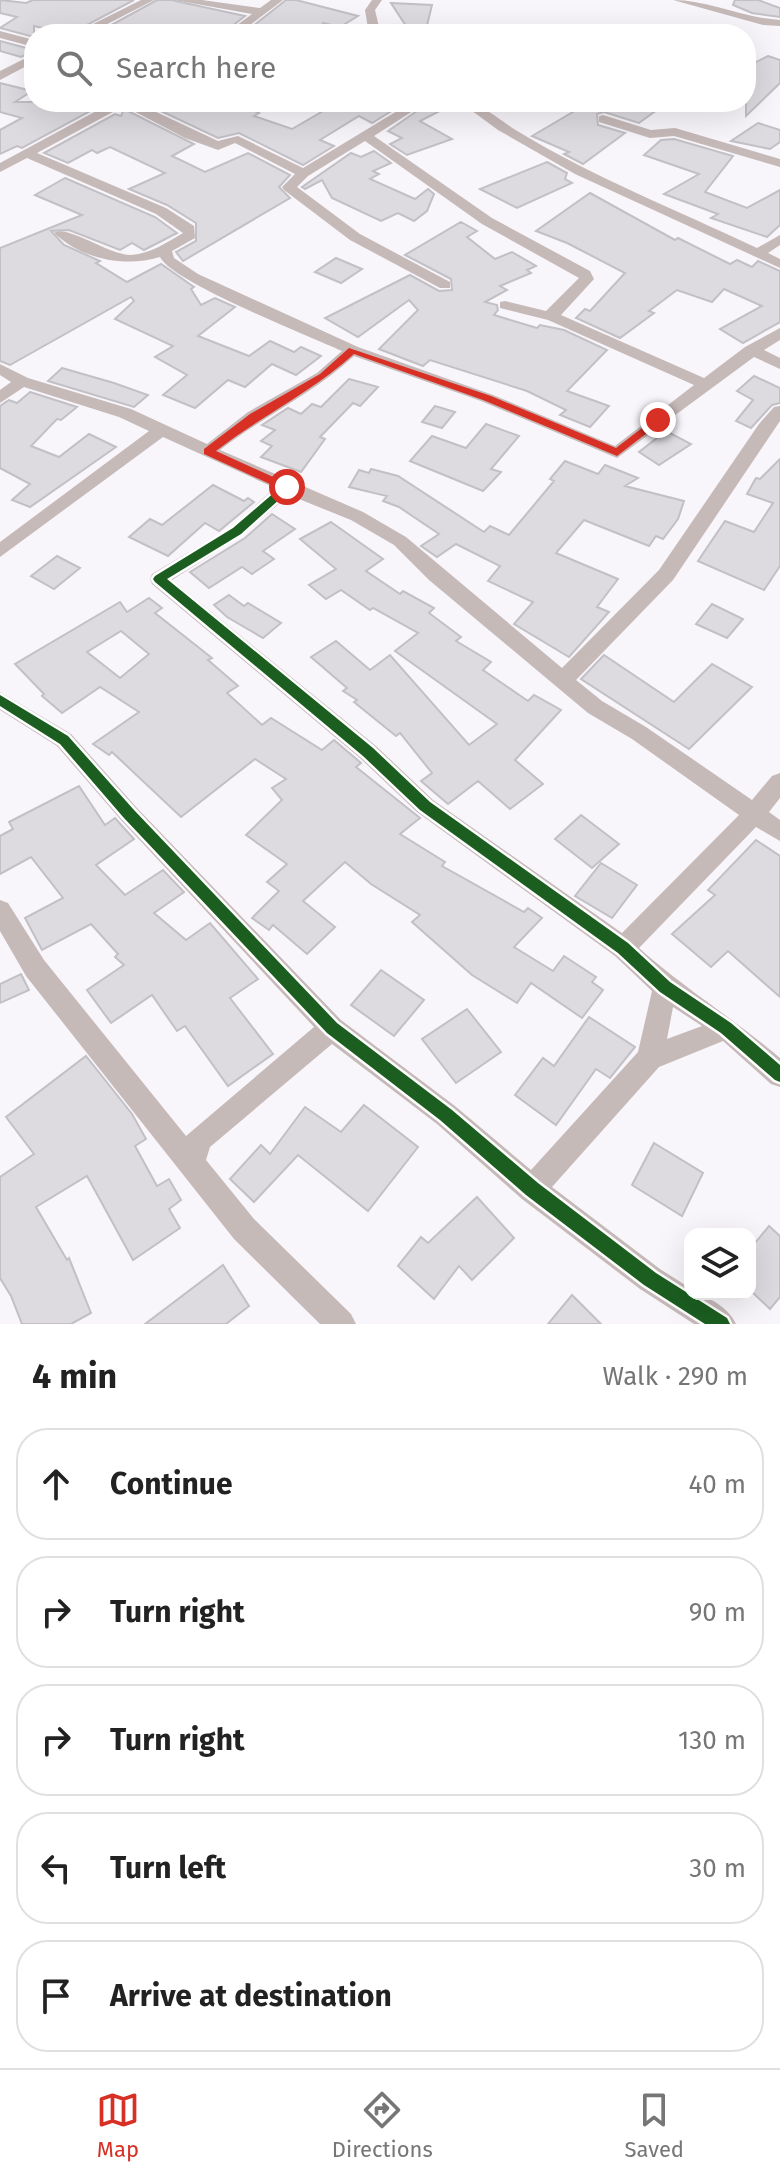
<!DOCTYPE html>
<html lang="en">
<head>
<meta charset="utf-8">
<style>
  body { margin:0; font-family:"Fira Sans",sans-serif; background:#f6f6f6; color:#222 }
  .controls { position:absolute; right:24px; bottom:24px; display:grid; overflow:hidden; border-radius:16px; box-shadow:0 8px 32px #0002 }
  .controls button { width:72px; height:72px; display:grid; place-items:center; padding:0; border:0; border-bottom:2px solid #e0e0e0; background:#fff; color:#222; font:40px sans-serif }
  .stop { position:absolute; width:24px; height:24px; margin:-18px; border:6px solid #d93025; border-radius:50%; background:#fff }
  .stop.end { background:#d93025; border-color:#fff; box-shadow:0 2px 8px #0008 }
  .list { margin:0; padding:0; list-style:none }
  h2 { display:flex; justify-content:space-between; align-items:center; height:104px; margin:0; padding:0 32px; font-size:34px }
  h2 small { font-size:26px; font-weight:400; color:#767676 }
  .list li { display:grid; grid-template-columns:52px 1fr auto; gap:24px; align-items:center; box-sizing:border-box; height:112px; margin:0 16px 16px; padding:0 16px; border:2px solid #e0e0e0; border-radius:32px }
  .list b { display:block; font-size:30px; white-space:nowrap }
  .list em { font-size:26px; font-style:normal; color:#767676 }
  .icon { flex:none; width:44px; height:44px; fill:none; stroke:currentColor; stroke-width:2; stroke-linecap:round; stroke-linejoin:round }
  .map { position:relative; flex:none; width:780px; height:1324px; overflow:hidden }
  .search { position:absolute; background:#fff; box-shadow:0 8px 32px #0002; left:24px; right:24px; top:24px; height:88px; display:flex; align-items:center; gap:20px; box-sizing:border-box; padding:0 28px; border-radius:32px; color:#767676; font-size:30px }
  .sheet { height:744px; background:#fff }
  nav { display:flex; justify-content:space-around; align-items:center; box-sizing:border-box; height:112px; border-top:2px solid #e0e0e0; background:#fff; font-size:22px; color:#767676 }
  nav a { display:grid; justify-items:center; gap:4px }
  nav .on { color:#d93025 }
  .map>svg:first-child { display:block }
  .building { fill:#dddbe0; stroke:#c2c0c5; stroke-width:2; fill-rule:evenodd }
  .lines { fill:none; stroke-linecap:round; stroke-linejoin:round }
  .minor { fill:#c6bab9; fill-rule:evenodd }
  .cycleway-casing { stroke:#fff; stroke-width:5 }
  .cycleway { fill:#1b5e20; fill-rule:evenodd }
  .route { fill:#d93025 }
</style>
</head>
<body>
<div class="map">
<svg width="780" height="1324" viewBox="0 0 780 1324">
  <rect width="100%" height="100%" fill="#f8f5fb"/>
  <g class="building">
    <path d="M0,0L26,3L33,0H134L70,34L34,26V37L0,28L17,17L0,13Z"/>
    <path d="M157,0H171L245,16L222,34H95Z"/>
    <path d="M286,0H296L358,16L340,27L323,23L322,34H243Z"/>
    <path d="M735,0H758L780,8V17L752,13L733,5Z"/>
    <path d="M391,3L432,5L425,34L410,32Z"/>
    <path d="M0,41L34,50V51L21,57L0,51Z"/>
    <path d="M768,56L780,60V83L746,116V67Z"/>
    <path d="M0,83L32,91L15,102H70L94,109L22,148L17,146L0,154V130L22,118L0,112Z"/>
    <path d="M142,102H235L259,113L254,116L292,129L335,104L331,102H406L372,123L359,116L320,140L334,146L303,165L239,133L218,138Z"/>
    <path d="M430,102H457L420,121L452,139L407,155L390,144L402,138L388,131Z"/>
    <path d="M590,102H668L639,123L604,112L597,114L598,125L625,133L583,164L564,154L569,152L532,136Z"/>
    <path d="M124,109L194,144L172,156L205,172L248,153L290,175L279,187L290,198L183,261L176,252L196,241V223L167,205L129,189L165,173L110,147L97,153L92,150L68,163L44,153L115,114L121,116Z"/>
    <path d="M758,123L780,130V142L770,149L731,141Z"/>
    <path d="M674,139L733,156L705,192L747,208L780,190V225L767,237L711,218L718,214L664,194L699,174L644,155L661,140Z"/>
    <path d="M374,151L391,163L373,171L379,174L370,179L415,199L428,189L434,194L427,211L414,221L398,213L381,221L332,198L322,180L305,189L302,187L351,153L361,157Z"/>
    <path d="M547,162L567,173L565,179L572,183L517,208L480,189Z"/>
    <path d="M65,178L155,217L177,233L144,250L132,243L120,250L69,230L51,231L64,245L100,261L96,263L127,282L161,264L194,287L191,289L201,305L215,298L235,307L198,336L249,356L270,341L294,352L301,347L321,356L296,375L272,364L245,387L228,380L195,408L163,395L187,375L155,357L173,346L115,319L134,301L131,297L10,365L0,361V248L82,215L35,195Z"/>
    <path d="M590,193L675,240L678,238L730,264L737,260L752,267L758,261L780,271V322L743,343L720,329L762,306L724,289L712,302L677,290L649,311L654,313L620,338L576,318L585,309L590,311L625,273L567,243L536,231Z"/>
    <path d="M461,222L477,231L467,237L495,259L512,252L536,266L527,270L531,273L500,286L507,290L485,302L497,305L498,310L494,315L537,328L540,325L564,330L607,350L567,391L609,406L590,427L560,415L566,410L527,391L430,360L423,366L379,349L418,310L409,300L358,337L325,318L410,275L439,291L452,290L451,279L405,255Z"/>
    <path d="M336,258L362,269L341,283L315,272Z"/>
    <path d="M62,368L114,383L148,395L134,407L48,381Z"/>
    <path d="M754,376L780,388V403L772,405L751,428L736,421L753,400L737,391Z"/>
    <path d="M349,379L378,387L360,406L353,403L320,437L325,439L301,472L261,457L272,446L261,441L275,430L262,425L288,408L301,414L312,404L321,407Z"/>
    <path d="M30,392L77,407L61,420L57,419L31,446L59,457L89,434L116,447L30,507L12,500L30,484L0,468V406L9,400L17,403Z"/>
    <path d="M435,406L455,412L442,428L422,422Z"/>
    <path d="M486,424L519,436L491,469L501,472L483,491L410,461L432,436L466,448Z"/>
    <path d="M666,431L691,444L659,465L639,452Z"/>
    <path d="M780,459V566L764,590L698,561L725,521L754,532L773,503L747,494L756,478L760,479Z"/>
    <path d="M565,461L598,474L605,465L638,478L625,486L684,501L678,519L663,539L656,536L649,546L584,520L556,553L618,579L597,607L609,612L569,657L514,624L533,602L488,581L500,566L456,544L437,557L421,546L439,534L399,507L383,501L387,496L349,487L359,470L369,473L371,469L398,476L484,532L490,526L509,535L554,481L550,479Z"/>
    <path d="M213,485L244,501L248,498L254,502L219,531L205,523L168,556L129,537L150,519L162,525Z"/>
    <path d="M272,514L295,529L263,551L274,559L252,574L242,567L209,588L190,572L245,538Z"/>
    <path d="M331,522L383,559L366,571L400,594L403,591L434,608L429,613L461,637L456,641L491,662L483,670L528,701L534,695L561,710L515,760L543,784L510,809L478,781L448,804L421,781L432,773L400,733L396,736L354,702L357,700L343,691L347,688L311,657L336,641L370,670L390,655L469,745L497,724L395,651L418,633L373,608L370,610L341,590L326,599L309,585L336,569L300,539Z"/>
    <path d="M57,556L80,568L54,589L31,576Z"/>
    <path d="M229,595L244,606L248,603L281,623L263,638L227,617L214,605Z"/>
    <path d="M149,598L162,608L155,613L212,658L208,660L238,686L227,693L262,725L271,718L322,750L334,740L361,763L356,767L420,818L400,834L445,862L442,866L524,912L528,908L542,918L514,947L553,971L564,956L596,977L592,982L603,990L582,1018L531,983L517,1003L472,975L412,922L420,915L371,884L345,862L303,901L335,927L307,954L273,925L269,930L252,918L279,891L267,882L287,864L246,835L282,800L272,788L286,779L255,759L181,817L112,752L109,755L93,744L139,712L100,687L62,713L42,696L44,694L15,664L120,602L127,612ZM121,631L149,654L120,678L87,652Z"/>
    <path d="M712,604L743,619L727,638L696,624Z"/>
    <path d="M604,655L674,702L712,664L752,687L689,749L581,679Z"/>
    <path d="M79,786L105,825L115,818L134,839L96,865L125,895L163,870L184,892L154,913L186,940L210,923L258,979L230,998L273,1054L228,1086L185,1026L177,1031L152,995L111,1023L87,990L124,965L115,957L118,954L91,924L42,950L25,918L63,898L31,857L0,874V836L13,829L9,822Z"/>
    <path d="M581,815L619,844L592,868L555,839Z"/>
    <path d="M756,840L780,856V997L728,951L711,967L672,934L715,895L708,890Z"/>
    <path d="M601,863L637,885L612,918L575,896Z"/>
    <path d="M381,970L424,1000L394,1036L351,1005Z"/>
    <path d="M21,974L29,990L0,1003V984Z"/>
    <path d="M467,1009L501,1052L456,1083L422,1039Z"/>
    <path d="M589,1017L635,1047L610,1078L596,1069L556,1125L515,1095L543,1058L554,1066Z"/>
    <path d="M86,1056L132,1114L146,1139L135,1146L157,1186L169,1179L181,1200L169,1209L180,1228L133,1260L87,1176L36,1207L67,1260L69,1258L91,1313L71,1324H22L11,1296L0,1278V1177L34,1154L6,1117Z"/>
    <path d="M364,1105L418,1147L368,1211L298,1155L254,1202L230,1179L261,1145L270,1154L305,1107L341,1132Z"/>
    <path d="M654,1143L703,1173L682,1216L632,1185Z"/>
    <path d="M477,1197L514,1238L472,1280L459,1266L434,1299L398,1266L421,1237L428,1243Z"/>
    <path d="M769,1226L780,1236V1297L770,1309L750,1290V1249Z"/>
    <path d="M223,1265L249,1306L226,1324H145Z"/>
    <path d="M572,1295L601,1324H548Z"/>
  </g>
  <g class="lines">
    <g class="minor">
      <path d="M141,0H154L88,34H73Z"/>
      <path d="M174,0H202L260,8L271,0H283L238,34H225L252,14Z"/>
      <path d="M372,0H382L375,10L379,27L387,34H374L368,28L365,10Z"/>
      <path d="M673,0C709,0 743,18 780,20V26L763,25Z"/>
      <path d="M0,31L34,40V47L0,38Z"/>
      <path d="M34,54V62L0,80V71Z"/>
      <path d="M113,102H135L218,141L238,136L303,168L412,102H427L374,136L492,218L590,271L594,279L561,315L704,378L745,347L780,328V340L764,350L780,358V369L754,357L617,458L481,401L354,356C314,393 264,416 220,450L363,512L406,537L562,668L659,570L759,424L774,407L780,406V421L673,580L576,680L602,701L646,727L752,800L772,776L780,773V798L769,812L780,820V841L756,827L639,948C684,988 734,1019 780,1058V1087L771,1084L723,1041L659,1067L552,1187L660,1269L690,1288V1294C707,1294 729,1308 736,1324H694L640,1289L522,1199L437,1124L332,1044L210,1147L206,1160L254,1219L351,1314L356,1324H320L234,1239L26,976L0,931V900L8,903L44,960L186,1136L314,1027L121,820L57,746L0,710V692L71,734L137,808L341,1020L455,1106L531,1170L638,1052L652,991L615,956L417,812L360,758L152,584L150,579L152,574L231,527L275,488L163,437L0,557V542L149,431L119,417L24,387L0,403V390L11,382L0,375V364L28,378L131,409L207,444L248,412L317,373L342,351C309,336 172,282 160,257C124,268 82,259 54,233C66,224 109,255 130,255C150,254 166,243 183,233L156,214L27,158L0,172V163ZM124,106L185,138L218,150L235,143L295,174L282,187L284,190L350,240L440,288H450V282L360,234L297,187L308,176L365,141L482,224L579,278L546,311L505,301L500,302V308L548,320L694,385L615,446L493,395L358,347L198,274L174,258L172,251L195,238L194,226L166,208L37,153ZM289,495L351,520L394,545L429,580L588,713L632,739L739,815L622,933L433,800L376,746L172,580L243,535ZM673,1007L702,1026L667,1039Z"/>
      <path d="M460,102C482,102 500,121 519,132C595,178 677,210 757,248L780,235V245L768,253L780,259V268L575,174L498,130Z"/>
      <path d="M603,115L651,130L675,128L780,159V167L674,136L650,138L599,122V116Z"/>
    </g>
    <g class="cycleway-casing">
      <g id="cycleway">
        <path d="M287,484L292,487L291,489L241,534L167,579L373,748L430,802L628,943L670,982L731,1023L780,1065V1082L775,1080L721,1033L660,992L618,953L420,810L363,756L155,582L153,579L155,576L233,528L283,485Z"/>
        <path d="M0,695L68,736L134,810L337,1023L452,1110L538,1183L656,1273L727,1318L730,1324H705L644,1285L526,1195L440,1120L327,1033L124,818L60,744L0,706Z"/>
      </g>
    </g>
    <use href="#cycleway" class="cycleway"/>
  </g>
  <path class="route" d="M349,348L491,396L616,448L655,418L664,420L617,456L483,400L354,354C312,392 261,416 216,451L291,485V490H283L204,454V449L250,414L320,374Z"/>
</svg>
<div class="controls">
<button><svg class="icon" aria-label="layers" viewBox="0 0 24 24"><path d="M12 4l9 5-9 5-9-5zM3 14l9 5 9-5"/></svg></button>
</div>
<div class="stop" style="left:287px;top:487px"></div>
<div class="stop end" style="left:658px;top:420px"></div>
<div class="search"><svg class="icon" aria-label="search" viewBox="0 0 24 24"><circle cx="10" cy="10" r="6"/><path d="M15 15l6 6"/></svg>Search here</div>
</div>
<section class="sheet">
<h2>4 min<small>Walk · 290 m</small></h2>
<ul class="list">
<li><svg class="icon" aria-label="ahead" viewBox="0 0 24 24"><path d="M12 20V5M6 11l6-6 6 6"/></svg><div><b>Continue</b></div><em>40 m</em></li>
<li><svg class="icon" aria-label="right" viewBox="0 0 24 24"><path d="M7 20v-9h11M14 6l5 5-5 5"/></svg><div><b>Turn right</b></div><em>90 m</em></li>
<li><svg class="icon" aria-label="right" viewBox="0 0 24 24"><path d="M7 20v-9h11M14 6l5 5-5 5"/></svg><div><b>Turn right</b></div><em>130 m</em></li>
<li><svg class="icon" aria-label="left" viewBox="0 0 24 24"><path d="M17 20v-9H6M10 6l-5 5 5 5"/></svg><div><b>Turn left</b></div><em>30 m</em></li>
<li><svg class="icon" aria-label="arrive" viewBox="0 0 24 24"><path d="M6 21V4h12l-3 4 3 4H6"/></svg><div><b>Arrive at destination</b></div></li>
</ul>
</section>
<nav>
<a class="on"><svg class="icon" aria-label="map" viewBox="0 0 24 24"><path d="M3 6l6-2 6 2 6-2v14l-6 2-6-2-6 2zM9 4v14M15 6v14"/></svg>Map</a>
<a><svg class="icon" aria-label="directions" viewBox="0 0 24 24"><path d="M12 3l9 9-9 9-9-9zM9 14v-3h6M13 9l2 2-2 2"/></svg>Directions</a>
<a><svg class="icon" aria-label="saved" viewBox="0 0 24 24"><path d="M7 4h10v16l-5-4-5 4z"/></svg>Saved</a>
</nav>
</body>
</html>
